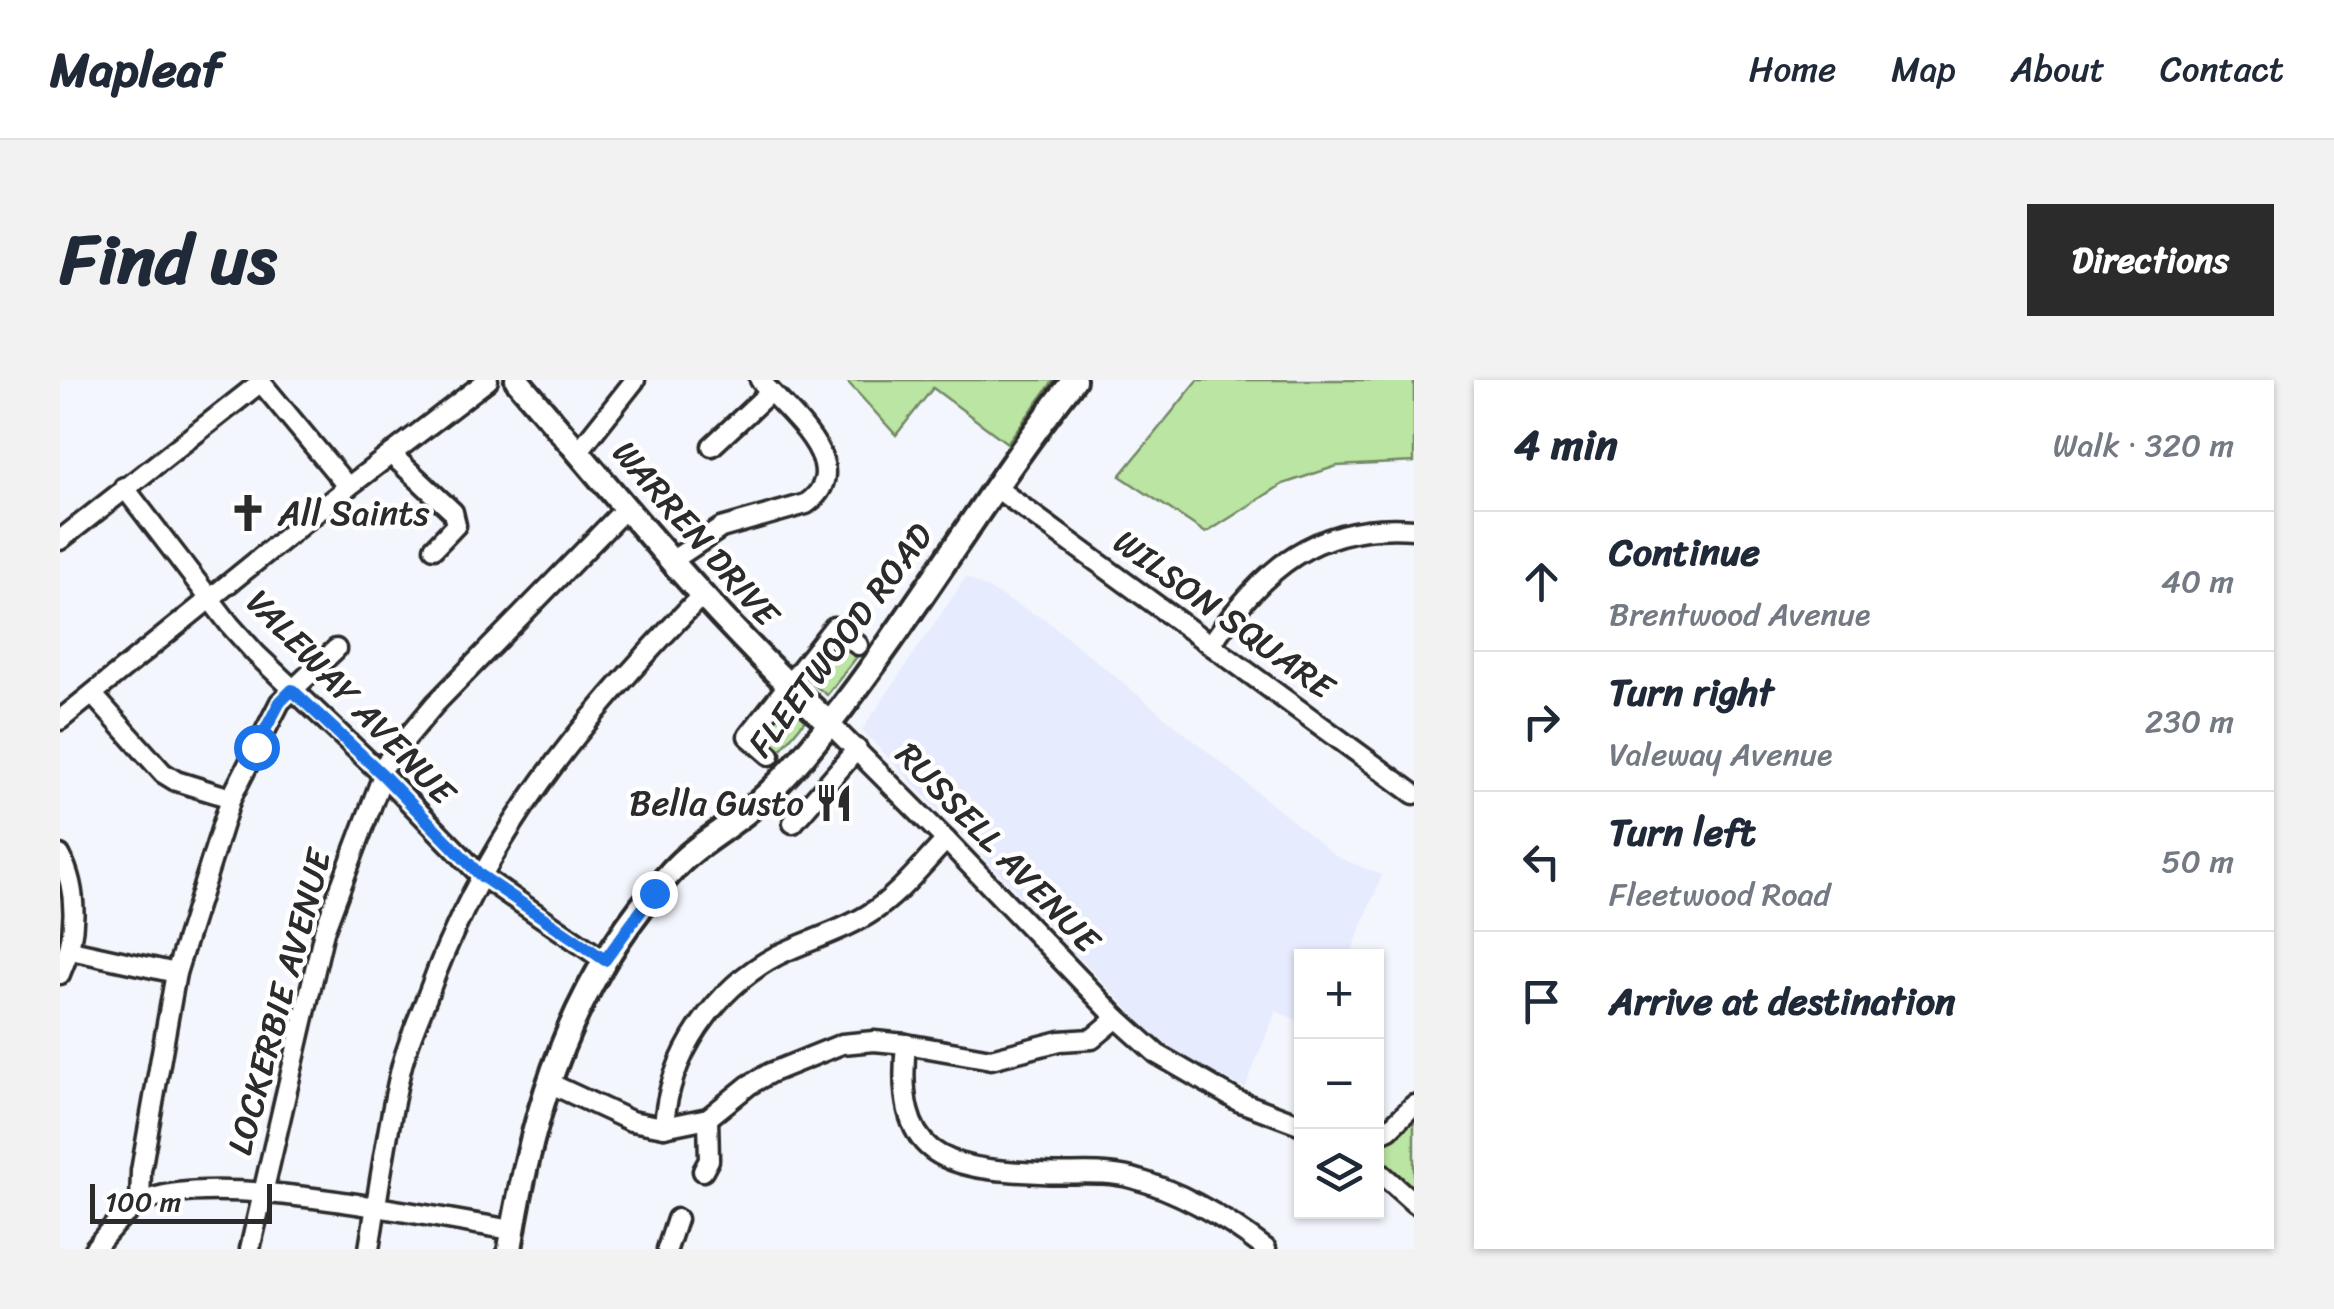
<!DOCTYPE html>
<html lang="en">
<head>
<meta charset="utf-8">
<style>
  body { margin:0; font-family:Sriracha,sans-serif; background:#f2f2f3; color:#1f2937 }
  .controls { position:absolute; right:30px; bottom:30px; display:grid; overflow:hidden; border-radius:0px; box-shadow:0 2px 8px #0004 }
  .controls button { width:90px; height:90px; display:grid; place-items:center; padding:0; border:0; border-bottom:2px solid #e0e1e3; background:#fff; color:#1f2937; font:50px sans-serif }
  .scale { position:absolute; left:30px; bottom:25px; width:182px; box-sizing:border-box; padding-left:10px; border:5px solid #2b2b2b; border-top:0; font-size:28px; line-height:35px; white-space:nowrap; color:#2b2b2b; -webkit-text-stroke:8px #fff; paint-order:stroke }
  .stop { position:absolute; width:30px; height:30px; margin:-22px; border:8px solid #1a73e8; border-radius:50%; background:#fff }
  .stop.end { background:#1a73e8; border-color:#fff; box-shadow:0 2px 10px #0008 }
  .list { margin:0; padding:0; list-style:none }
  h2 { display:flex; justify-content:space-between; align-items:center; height:130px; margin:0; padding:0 40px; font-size:42px }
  h2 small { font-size:32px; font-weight:400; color:#747a83 }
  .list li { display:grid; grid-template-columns:65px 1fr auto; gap:30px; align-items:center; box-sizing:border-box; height:140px; padding:0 40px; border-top:2px solid #e0e1e3 }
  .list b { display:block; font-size:38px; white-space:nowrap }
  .list p { margin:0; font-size:32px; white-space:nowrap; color:#747a83 }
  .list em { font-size:32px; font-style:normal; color:#747a83 }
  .icon { flex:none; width:55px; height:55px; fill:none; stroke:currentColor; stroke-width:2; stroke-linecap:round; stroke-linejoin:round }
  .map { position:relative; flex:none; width:1354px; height:869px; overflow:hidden; border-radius:0px }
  header { display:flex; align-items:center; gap:60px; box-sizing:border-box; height:140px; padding:0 50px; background:#fff; border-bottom:2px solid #e0e1e3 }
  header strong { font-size:48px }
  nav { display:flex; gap:55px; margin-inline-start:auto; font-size:35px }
  .intro { display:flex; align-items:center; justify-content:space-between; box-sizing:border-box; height:240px; padding:0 60px }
  h1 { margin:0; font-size:70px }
  .button { padding:25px 45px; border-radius:0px; background:#2b2b2b; color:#fff; font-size:35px; font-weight:700 }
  main { display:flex; gap:60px; padding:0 60px }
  aside { flex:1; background:#fff; border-radius:0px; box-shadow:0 2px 8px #0004 }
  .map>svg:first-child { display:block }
  .built { fill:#e6ecfd }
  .green { fill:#bbe5a2; stroke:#738866; stroke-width:2.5 }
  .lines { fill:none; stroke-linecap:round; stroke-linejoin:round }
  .minor-casing { stroke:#2b2b2b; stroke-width:25 }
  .major-casing { stroke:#2b2b2b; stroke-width:30 }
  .minor { stroke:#fff; stroke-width:18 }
  .major { stroke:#fff; stroke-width:22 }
  .route { stroke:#1a73e8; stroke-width:12 }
  .labels { text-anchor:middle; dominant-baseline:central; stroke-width:9; stroke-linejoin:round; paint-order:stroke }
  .poi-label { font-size:35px; fill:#2b2b2b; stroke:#fff; text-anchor:start }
  .street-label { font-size:35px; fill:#2b2b2b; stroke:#fff }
</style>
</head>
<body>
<header>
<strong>Mapleaf</strong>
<nav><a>Home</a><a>Map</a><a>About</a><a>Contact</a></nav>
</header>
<div class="intro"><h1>Find us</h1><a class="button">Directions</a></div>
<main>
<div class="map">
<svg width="1354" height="869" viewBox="0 0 1354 869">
  <rect width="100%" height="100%" fill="#f4f6fe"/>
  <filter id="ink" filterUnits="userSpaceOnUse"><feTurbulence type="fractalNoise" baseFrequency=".01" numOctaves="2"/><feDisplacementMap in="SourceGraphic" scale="20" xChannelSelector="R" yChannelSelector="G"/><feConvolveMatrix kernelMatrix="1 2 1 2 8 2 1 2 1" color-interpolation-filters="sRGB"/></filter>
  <g filter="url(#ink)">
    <path class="built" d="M906,197L986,240L1277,477L1322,495L1290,576H1242L1241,642L1216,631L1185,708L1113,672L1100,662L802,350Z"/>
    <g class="green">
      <path d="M786,0H994L947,63L873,8L836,55Z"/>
      <path d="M1138,0H1354V82L1277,86L1223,104L1146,153L1060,96Z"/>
      <path d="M777,260L799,274L767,315L744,297Z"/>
      <path d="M727,320L748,337L717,374L700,359L701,352Z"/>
      <path d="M1354,725V813L1317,781L1316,755Z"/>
    </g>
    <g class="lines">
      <g class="minor-casing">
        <g id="minor">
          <path d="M199,0L288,107"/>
          <path d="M652,66L710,12"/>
          <path d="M518,72L575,0"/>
          <path d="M331,74L393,132L396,145L374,168"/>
          <path d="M64,107L170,245L196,274L323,395L420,495L545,581"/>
          <path d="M935,107L1354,414"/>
          <path d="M0,160L201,2"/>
          <path d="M610,182L661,148L746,124C799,87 727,32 700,0"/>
          <path d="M1151,264C1204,189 1255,141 1354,149"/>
          <path d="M33,315L103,393L116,401L171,418"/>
          <path d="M0,340L288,107L428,0"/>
          <path d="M770,344L886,460L1057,638L1097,674L1178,721L1242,745"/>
          <path d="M710,375L688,356L774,247L798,265"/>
          <path d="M319,391L375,324L564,130"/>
          <path d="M733,443L797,369"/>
          <path d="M0,475C19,512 17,557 0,594"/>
          <path d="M11,570L116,593"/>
          <path d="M846,664C835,776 879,789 981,793C1011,795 1042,790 1072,798C1120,811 1167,839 1206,869"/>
          <path d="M489,703L571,741L604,747L648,738L689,705L710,693L782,664L814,661L846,664L931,679L1000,661L1032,659L1057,638"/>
          <path d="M604,747C608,676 655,608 718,575C748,560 781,552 809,534C839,515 862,485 886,460"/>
          <path d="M1316,755L1329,749L1354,725"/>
          <path d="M1316,789L1354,823"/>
          <path d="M643,791L649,780L648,738"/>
          <path d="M80,824L81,791L116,593L171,418L220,322L276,269"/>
          <path d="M34,869C48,852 63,832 83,822C152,789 372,838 453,850"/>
          <path d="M190,869L264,551L323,395"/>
          <path d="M309,869C319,809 327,748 341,689C347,664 358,640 367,617C426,454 522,339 640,217"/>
          <path d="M607,869L617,839"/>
        </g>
      </g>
      <g class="major-casing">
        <g id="major">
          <path d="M457,0C558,118 654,239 770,344"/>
          <path d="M450,869C472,728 513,598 612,491C633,467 665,450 689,430C719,406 743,377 767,347C855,235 926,112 1014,0"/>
        </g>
      </g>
      <use href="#minor" class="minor"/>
      <use href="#major" class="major"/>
    </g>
  </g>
  <g class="lines" filter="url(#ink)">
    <path class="route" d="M196,367L220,322L232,310L323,395L420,495L545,580L594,513"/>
  </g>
  <defs>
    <g id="church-bare" transform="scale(3)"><path d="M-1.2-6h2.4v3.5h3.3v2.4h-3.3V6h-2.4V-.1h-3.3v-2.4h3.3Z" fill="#2b2b2b" stroke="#fff" stroke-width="2.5" paint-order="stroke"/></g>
    <g id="restaurant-bare" transform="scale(3)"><path d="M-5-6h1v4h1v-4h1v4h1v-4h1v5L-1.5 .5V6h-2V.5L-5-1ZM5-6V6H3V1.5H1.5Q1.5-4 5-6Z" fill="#2b2b2b" stroke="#fff" stroke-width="2.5" paint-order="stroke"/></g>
  </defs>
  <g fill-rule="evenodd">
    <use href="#church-bare" x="188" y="133"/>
    <use href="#restaurant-bare" x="774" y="423"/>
  </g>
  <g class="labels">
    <g class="poi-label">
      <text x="218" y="133">All Saints</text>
      <text x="744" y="423" text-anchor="end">Bella Gusto</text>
    </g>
    <g class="street-label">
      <text transform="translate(636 153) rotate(49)">WARREN DRIVE</text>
      <text transform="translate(1164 234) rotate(36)">WILSON SQUARE</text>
      <text transform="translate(780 260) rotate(-53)">FLEETWOOD ROAD</text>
      <text transform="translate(291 317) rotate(46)">VALEWAY AVENUE</text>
      <text transform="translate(938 467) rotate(46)">RUSSELL AVENUE</text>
      <text transform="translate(219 622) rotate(-75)">LOCKERBIE AVENUE</text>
    </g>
  </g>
</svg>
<div class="controls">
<button>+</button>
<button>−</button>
<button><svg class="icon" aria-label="layers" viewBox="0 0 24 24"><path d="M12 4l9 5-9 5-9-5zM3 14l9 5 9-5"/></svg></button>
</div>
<div class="scale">100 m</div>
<div class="stop" style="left:196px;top:367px"></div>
<div class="stop end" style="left:594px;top:513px"></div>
</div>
<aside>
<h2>4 min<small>Walk · 320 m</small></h2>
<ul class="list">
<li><svg class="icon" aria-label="ahead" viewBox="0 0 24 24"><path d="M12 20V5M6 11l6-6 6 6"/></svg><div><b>Continue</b><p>Brentwood Avenue</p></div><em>40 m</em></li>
<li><svg class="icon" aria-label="right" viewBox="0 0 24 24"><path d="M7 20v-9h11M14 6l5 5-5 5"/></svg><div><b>Turn right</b><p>Valeway Avenue</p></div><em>230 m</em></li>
<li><svg class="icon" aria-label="left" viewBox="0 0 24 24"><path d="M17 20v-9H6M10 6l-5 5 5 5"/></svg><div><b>Turn left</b><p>Fleetwood Road</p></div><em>50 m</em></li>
<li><svg class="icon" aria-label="arrive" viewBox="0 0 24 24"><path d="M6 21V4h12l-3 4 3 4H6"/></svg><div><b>Arrive at destination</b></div></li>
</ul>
</aside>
</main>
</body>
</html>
